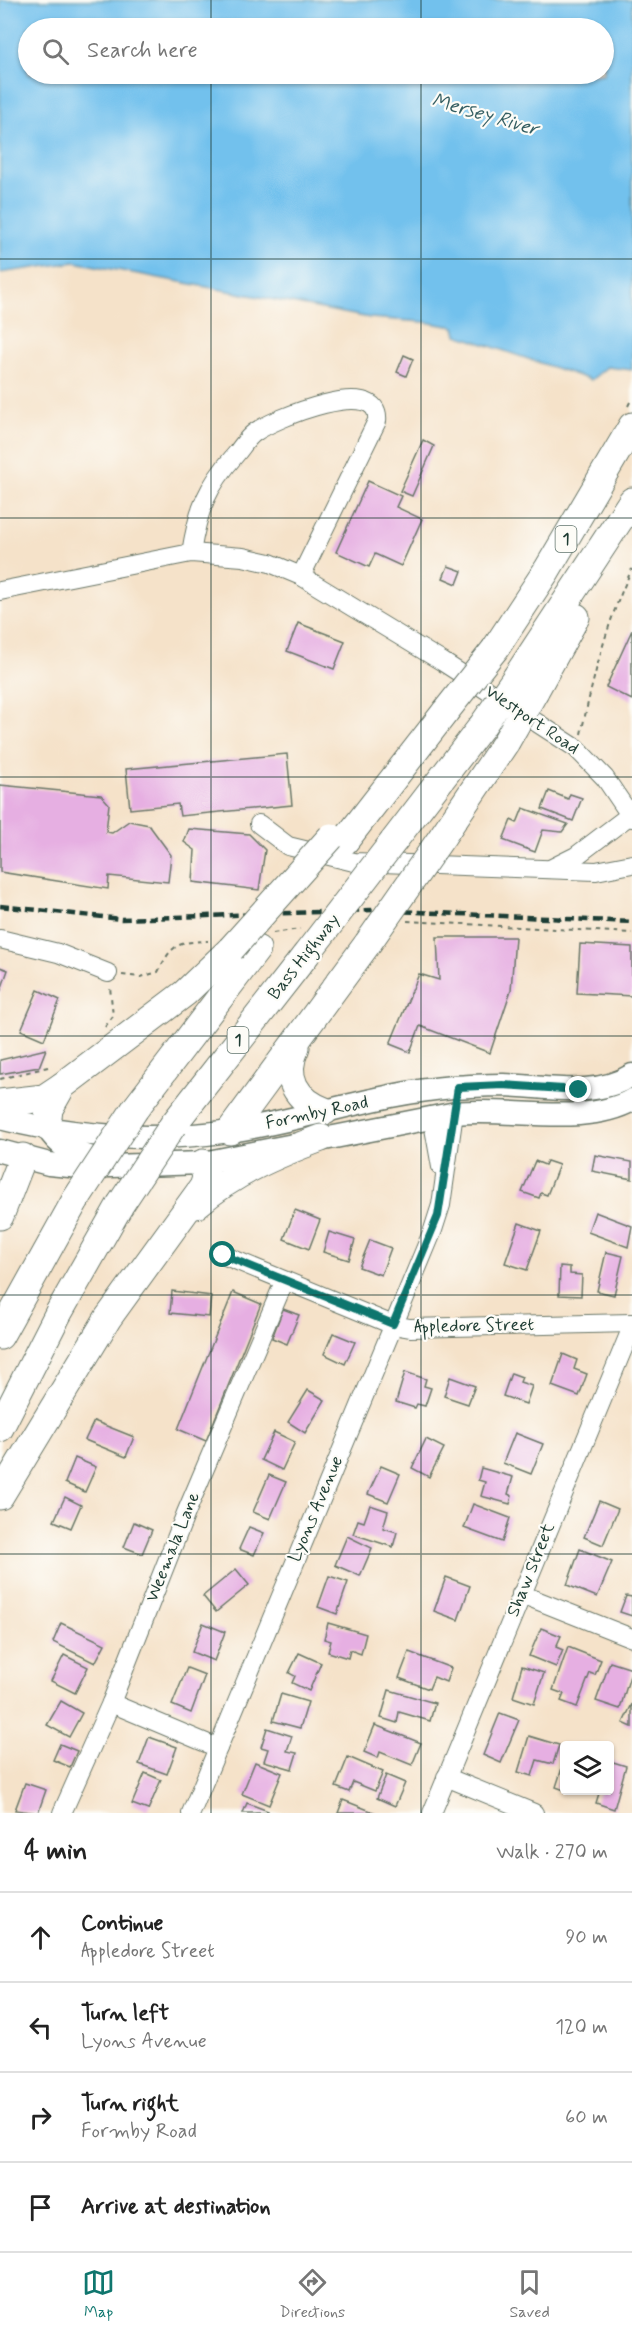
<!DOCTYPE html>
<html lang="en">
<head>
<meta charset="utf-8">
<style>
  body { margin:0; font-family:Mynerve,sans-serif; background:#f6f6f6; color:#222 }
  .controls { position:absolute; right:18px; bottom:18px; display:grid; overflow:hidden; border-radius:6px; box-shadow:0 2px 4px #0004 }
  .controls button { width:54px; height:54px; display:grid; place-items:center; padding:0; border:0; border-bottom:2px solid #e0e0e0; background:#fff; color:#222; font:30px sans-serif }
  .stop { position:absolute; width:18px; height:18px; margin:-14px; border:4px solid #0f766e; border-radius:50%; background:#fff }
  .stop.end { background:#0f766e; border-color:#fff; box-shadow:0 2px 6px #0008 }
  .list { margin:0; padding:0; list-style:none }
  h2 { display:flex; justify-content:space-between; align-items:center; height:78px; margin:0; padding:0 24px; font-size:26px }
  h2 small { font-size:20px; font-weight:400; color:#767676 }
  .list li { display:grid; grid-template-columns:39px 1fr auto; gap:18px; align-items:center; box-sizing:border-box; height:90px; padding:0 24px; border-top:2px solid #e0e0e0 }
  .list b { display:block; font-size:22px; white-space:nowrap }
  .list p { margin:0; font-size:20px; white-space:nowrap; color:#767676 }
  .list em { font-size:20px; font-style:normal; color:#767676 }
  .icon { flex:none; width:33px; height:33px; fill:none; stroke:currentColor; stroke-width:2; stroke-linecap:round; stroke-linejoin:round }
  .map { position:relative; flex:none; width:632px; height:1813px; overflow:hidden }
  .search { position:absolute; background:#fff; box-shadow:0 2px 4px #0004; left:18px; right:18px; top:18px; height:66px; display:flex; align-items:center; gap:15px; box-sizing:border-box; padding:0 21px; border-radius:33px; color:#767676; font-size:22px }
  .sheet { height:438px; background:#fff }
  nav { display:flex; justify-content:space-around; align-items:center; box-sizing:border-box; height:84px; border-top:2px solid #e0e0e0; background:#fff; font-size:16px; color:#767676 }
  nav a { display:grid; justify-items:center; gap:3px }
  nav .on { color:#0f766e }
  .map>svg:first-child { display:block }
  .water { fill:#72c1ed; stroke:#487f90; stroke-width:1.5; fill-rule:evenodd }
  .building { fill:#e6afe2 }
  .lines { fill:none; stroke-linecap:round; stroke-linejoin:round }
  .minor-casing { stroke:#6a7768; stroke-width:20 }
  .major-casing { stroke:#6a7768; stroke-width:25 }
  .highway-casing { stroke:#6a7768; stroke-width:29 }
  .path { stroke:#6a7768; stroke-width:2; stroke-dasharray:4.5 4.5; stroke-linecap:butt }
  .minor { stroke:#fff; stroke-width:18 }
  .major { stroke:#fff; stroke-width:22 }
  .highway { stroke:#fff; stroke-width:27 }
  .rail { stroke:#1f3d34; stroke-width:4.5; stroke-dasharray:9 4.5; stroke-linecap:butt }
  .highway-bridge-casing { stroke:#6a7768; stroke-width:29; stroke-linecap:butt }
  .highway-bridge { stroke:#fff; stroke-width:27 }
  .route { stroke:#0f766e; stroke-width:8 }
  .grid { fill:none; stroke:#1f3d34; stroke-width:1.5; stroke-opacity:0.55 }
  .labels { text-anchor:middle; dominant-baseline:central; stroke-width:4.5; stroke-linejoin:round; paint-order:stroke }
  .shield { fill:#fdfcf7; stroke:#62766e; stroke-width:1.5 }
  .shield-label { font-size:16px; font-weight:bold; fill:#1f3d34 }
  .street-label { font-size:18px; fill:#1f3d34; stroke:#fdfcf7 }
  .water-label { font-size:20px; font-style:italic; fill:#345e62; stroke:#fdfcf7 }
</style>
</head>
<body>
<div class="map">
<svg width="632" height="1813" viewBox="0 0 632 1813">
  <rect width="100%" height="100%" fill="#fdfcf7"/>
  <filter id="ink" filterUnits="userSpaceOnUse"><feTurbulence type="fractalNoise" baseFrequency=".0167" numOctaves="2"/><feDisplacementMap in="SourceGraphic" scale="12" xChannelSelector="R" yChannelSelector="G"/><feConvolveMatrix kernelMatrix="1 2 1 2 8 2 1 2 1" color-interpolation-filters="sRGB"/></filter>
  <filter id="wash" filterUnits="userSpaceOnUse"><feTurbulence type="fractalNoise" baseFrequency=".008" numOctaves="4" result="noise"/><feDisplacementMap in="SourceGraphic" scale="24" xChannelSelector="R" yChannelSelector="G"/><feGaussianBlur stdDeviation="1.35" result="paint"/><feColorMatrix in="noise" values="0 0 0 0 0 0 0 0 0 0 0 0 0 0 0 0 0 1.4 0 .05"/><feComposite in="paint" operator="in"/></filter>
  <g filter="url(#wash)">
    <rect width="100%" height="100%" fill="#f5e2c9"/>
    <path class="water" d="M0,0H632V370L607,367L591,380L457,335L455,327L424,322L370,318L75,262L0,273ZM28,28H604V74H28Z"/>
    <g id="blocks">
      <g class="building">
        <path d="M404,355L413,359L406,376L397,372Z"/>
        <path d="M423,440L434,446L412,496L400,491Z"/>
        <path d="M368,481L401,496L396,507L422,519L401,566L375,554L369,567L336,552Z"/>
        <path d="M448,566L462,571L457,584L443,578Z"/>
        <path d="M298,623L345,641L334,669L287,651Z"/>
        <path d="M632,630V700L606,687Z"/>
        <path d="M287,754L292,805L180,816L178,804L130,809L126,769Z"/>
        <path d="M0,785L101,795L109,804L106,832L112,833L129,821L149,825L171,855L168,882L109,876L108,889L0,872Z"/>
        <path d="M549,791L568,799L570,794L582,798L573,821L542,809Z"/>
        <path d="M523,808L568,824L562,832L543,830L535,852L503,840L511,820L517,823Z"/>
        <path d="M189,829L249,834L265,850L259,890L193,882L195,850L184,842Z"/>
        <path d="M437,937H515L511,990L490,1053L420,1026L410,1052L390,1044L419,974L439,980Z"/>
        <path d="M580,944L632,947V996L577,993Z"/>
        <path d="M0,967L8,970L0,993Z"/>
        <path d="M38,990L60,1000L44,1040L21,1030Z"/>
        <path d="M46,1049L39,1067L0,1074V1060Z"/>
        <path d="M595,1155L632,1162V1179L592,1171Z"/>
        <path d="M535,1161L545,1165L547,1161L559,1165L547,1195L541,1193L539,1198L522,1192Z"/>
        <path d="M295,1210L320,1220L309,1249L284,1239Z"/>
        <path d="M595,1212L632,1226L628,1247L588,1232Z"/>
        <path d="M519,1223L541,1231L527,1270L505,1263Z"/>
        <path d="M329,1232L355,1240L349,1260L323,1252Z"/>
        <path d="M370,1240L391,1248L381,1275L359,1267Z"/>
        <path d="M606,1252L623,1256L614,1295L597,1291Z"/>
        <path d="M560,1266L570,1267V1274L582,1275L581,1296L559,1295Z"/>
        <path d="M172,1291L211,1296L209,1317L170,1313Z"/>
        <path d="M233,1292L261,1304L206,1441L178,1429Z"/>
        <path d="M283,1309L299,1315L287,1344L272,1338Z"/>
        <path d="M333,1333L355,1342L345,1364L324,1354Z"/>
        <path d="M563,1354L577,1360L574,1369L587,1374L579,1396L552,1386Z"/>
        <path d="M405,1372L426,1379L424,1386L431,1388L425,1406L417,1404L415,1408L396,1402Z"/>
        <path d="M511,1373L522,1377L520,1382L532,1386L526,1404L503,1396Z"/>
        <path d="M450,1377L475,1386L468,1404L444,1396Z"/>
        <path d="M308,1390L325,1400L305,1433L288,1422Z"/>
        <path d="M94,1421L134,1437L126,1457L85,1440Z"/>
        <path d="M274,1432L295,1442L282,1470L261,1460Z"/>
        <path d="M515,1433L543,1444L531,1474L503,1463Z"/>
        <path d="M426,1439L444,1448L429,1477L412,1468Z"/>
        <path d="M75,1458L96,1467L85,1492L65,1483Z"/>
        <path d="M381,1466L400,1474L388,1502L368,1494Z"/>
        <path d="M481,1468L513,1477L508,1494L512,1496L510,1504L481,1496L485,1482L478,1480Z"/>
        <path d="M269,1475L286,1482L270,1519L253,1512Z"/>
        <path d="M65,1497L81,1505L71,1528L54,1521Z"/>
        <path d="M599,1501L618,1509L603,1545L584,1537Z"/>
        <path d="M473,1504L510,1518L502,1542L464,1528Z"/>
        <path d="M370,1505L388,1511L383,1528L397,1532L393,1547L353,1534L358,1520L364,1522Z"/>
        <path d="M134,1522L152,1530L142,1554L124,1547Z"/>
        <path d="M249,1527L264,1533L254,1555L239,1549Z"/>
        <path d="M347,1536L372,1548L360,1576L335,1565Z"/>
        <path d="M580,1549L612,1562L597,1597L567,1585Z"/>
        <path d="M236,1569L249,1585L216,1612L203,1596Z"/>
        <path d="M329,1576L348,1582L337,1614L318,1607Z"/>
        <path d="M446,1577L470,1586L458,1620L434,1611Z"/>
        <path d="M626,1596L632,1597V1616L620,1612Z"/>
        <path d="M61,1623L105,1644L95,1663L53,1642Z"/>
        <path d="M203,1623L225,1632L214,1661L192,1652Z"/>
        <path d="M328,1623L366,1634L361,1654L350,1650L348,1658L328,1652L331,1641L324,1639Z"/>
        <path d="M541,1628L561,1636L556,1647L563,1650L556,1667L529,1656Z"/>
        <path d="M568,1647L601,1660L595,1675L590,1673L577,1707L561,1701L564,1694L553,1690Z"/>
        <path d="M409,1652L451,1668L446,1682L434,1677L429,1689L399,1678Z"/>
        <path d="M299,1653L321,1663L309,1691L292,1683L295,1676L289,1673Z"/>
        <path d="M64,1655L88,1667L75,1693L51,1681Z"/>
        <path d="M610,1662L632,1669L620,1709L596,1701Z"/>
        <path d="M522,1666L544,1673L534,1704L513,1697Z"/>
        <path d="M187,1668L205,1675L191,1713L172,1705Z"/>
        <path d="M389,1690L435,1703L430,1721L399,1712L397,1723L381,1718Z"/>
        <path d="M281,1694L308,1702L300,1728L273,1721Z"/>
        <path d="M61,1701L82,1713L69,1737L47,1725Z"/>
        <path d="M632,1704V1727L623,1723Z"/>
        <path d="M500,1713L519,1720L501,1763L483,1755Z"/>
        <path d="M375,1725L421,1743L412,1765L380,1752L378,1758L364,1752Z"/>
        <path d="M267,1728L292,1736L287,1751L297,1753L292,1769L264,1761L268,1749L261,1747Z"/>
        <path d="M529,1736L559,1745L553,1764L537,1760L532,1776L518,1772Z"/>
        <path d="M149,1737L177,1747L167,1774L139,1764Z"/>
        <path d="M60,1744L77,1751L70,1767L53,1760Z"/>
        <path d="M348,1757L383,1772L375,1791L353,1782L349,1792L336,1787Z"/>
        <path d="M610,1761L626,1766L614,1809L596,1803L600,1790H610Z"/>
        <path d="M255,1762L282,1773L269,1805L242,1794Z"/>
        <path d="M564,1762V1790L556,1787Z"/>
        <path d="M145,1773L161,1780L148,1810L132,1804Z"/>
        <path d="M386,1775L405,1783L395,1806L377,1798Z"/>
        <path d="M25,1783L46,1790L38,1813L15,1810Z"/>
        <path d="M343,1800L376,1813H338Z"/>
        <path d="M247,1803L268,1811L267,1813H243Z"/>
      </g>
    </g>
  </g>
  <g filter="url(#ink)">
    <use href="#blocks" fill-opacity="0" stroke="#6a7768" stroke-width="1.5"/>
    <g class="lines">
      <g class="minor-casing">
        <g id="minor">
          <path d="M191,553C198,509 207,487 236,454C242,447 247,438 254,433C272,419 382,374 377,421L301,576"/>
          <path d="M0,591L191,553L243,557L270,563L301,576L443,662L576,748L605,778L632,818"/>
          <path d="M259,824L288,846L354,862L596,871L632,864"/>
          <path d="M552,868L576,856L630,815"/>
          <path d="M0,939L58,953L108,973"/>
          <path d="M432,1117L441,1167"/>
          <path d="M223,1255L393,1325L410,1328L632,1323"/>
          <path d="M521,1594L632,1638"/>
          <path d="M111,1703L218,1748"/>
          <path d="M446,1777L534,1813"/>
          <path d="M62,1813L111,1703L186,1513L284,1282"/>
          <path d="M191,1813L433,1230L441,1205L454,1113"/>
          <path d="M432,1813L632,1327"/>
        </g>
      </g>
      <g class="major-casing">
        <g id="major">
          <path d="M0,1118C75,1137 154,1142 230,1131C305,1120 378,1093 453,1087C470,1086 486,1085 503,1085C546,1086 594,1099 632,1075"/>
          <path d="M47,1127C59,1148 74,1153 96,1159"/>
          <path d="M0,1151L49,1164L80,1167L203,1163L456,1113C509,1107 585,1127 632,1100"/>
        </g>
      </g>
      <g class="highway-casing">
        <g id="highway">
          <path d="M495,649L547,570L632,426"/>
          <path d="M517,676L632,501"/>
          <path d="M535,691L576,617"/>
          <path d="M442,837L506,742"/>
          <path d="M345,841L446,711"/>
          <path d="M393,842L482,726"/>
          <path d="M296,1047C282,1077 296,1100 325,1111"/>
          <path d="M0,1103L44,1098L62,1086"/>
          <path d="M135,1109L257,949"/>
          <path d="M173,1125L305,956"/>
          <path d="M47,1127L49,1109L62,1086L185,993L231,949"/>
          <path d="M230,1131L368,943"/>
          <path d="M196,1205C233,1173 275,1155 321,1138"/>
          <path d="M0,1216L23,1157"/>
          <path d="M0,1336L76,1199"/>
          <path d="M0,1428L58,1314L120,1205"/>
          <path d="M0,1496L108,1318L203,1187L206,1178L203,1163"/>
        </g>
      </g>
      <g class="path">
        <path d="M628,406L632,398"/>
        <path d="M581,734C593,678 607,621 632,569"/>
        <path d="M407,921L632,933"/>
        <path d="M273,933L300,929"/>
        <path d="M122,975L141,977L158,972C172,944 177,942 208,941"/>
        <path d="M105,1027L113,1016L110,987"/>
        <path d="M0,1079L52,1066"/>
      </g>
      <use href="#minor" class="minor"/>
      <use href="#major" class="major"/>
      <use href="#highway" class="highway"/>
      <path class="rail" d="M0,906L121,919L374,910L632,922"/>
      <g class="highway-bridge-casing">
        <g id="highway-bridge">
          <path d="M446,711L495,649"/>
          <path d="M482,726L517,676"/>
          <path d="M506,742L535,691"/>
          <path d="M368,943L442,837"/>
          <path d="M231,949L331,837"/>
          <path d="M305,956L393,842"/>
          <path d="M76,1199L135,1109"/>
          <path d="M120,1205L173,1125"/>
        </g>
      </g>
      <use href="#highway-bridge" class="highway-bridge"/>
    </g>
  </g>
  <g class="lines" filter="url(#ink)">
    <path class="route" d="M223,1255L393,1324L438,1216L458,1087L503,1085L579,1090"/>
  </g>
  <path class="grid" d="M211,0V28M421,0V28M211,74V1813M421,74V1813M0,259H632M0,518H632M0,777H632M0,1036H632M0,1295H632M0,1554H632"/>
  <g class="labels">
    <g class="shield">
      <rect x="555.5" y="526" width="21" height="26" rx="4.5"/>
      <rect x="227.5" y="1027" width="21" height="26" rx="4.5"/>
    </g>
    <g class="shield-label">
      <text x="566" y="539">1</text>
      <text x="238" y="1040">1</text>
    </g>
    <g class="street-label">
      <text transform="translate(532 720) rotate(34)">Westport Road</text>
      <text transform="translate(304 957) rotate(-52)">Bass Highway</text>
      <text transform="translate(317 1113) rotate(-12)">Formby Road</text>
      <text transform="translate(474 1326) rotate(-1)">Appledore Street</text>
      <text transform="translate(316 1509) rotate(-67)">Lyons Avenue</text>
      <text transform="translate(173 1547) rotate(-68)">Weemala Lane</text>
      <text transform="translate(531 1570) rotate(-68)">Shaw Street</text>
    </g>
    <g class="water-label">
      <text transform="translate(485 115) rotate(16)">Mersey River</text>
    </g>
  </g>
</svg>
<div class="controls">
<button><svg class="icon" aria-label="layers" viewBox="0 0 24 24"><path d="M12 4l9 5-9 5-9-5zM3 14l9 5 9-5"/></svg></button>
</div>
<div class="stop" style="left:223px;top:1255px"></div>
<div class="stop end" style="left:579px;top:1090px"></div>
<div class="search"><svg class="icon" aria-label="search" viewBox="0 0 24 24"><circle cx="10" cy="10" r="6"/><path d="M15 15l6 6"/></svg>Search here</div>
</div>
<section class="sheet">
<h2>4 min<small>Walk · 270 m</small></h2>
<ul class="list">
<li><svg class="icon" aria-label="ahead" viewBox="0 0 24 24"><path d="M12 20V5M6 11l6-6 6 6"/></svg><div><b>Continue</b><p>Appledore Street</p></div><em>90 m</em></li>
<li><svg class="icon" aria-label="left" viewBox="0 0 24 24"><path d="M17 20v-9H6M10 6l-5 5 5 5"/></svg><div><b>Turn left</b><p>Lyons Avenue</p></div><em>120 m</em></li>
<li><svg class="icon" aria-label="right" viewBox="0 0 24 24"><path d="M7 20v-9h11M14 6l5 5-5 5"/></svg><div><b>Turn right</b><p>Formby Road</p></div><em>60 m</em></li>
<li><svg class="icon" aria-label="arrive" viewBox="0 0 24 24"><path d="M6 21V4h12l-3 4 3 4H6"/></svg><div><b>Arrive at destination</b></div></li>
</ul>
</section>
<nav>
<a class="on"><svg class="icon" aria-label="map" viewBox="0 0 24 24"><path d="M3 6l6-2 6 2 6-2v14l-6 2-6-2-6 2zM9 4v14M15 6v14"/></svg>Map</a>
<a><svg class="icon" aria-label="directions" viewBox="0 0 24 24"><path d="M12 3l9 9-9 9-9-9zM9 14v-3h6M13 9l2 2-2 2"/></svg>Directions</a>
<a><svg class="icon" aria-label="saved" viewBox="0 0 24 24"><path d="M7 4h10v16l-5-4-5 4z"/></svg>Saved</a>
</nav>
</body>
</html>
